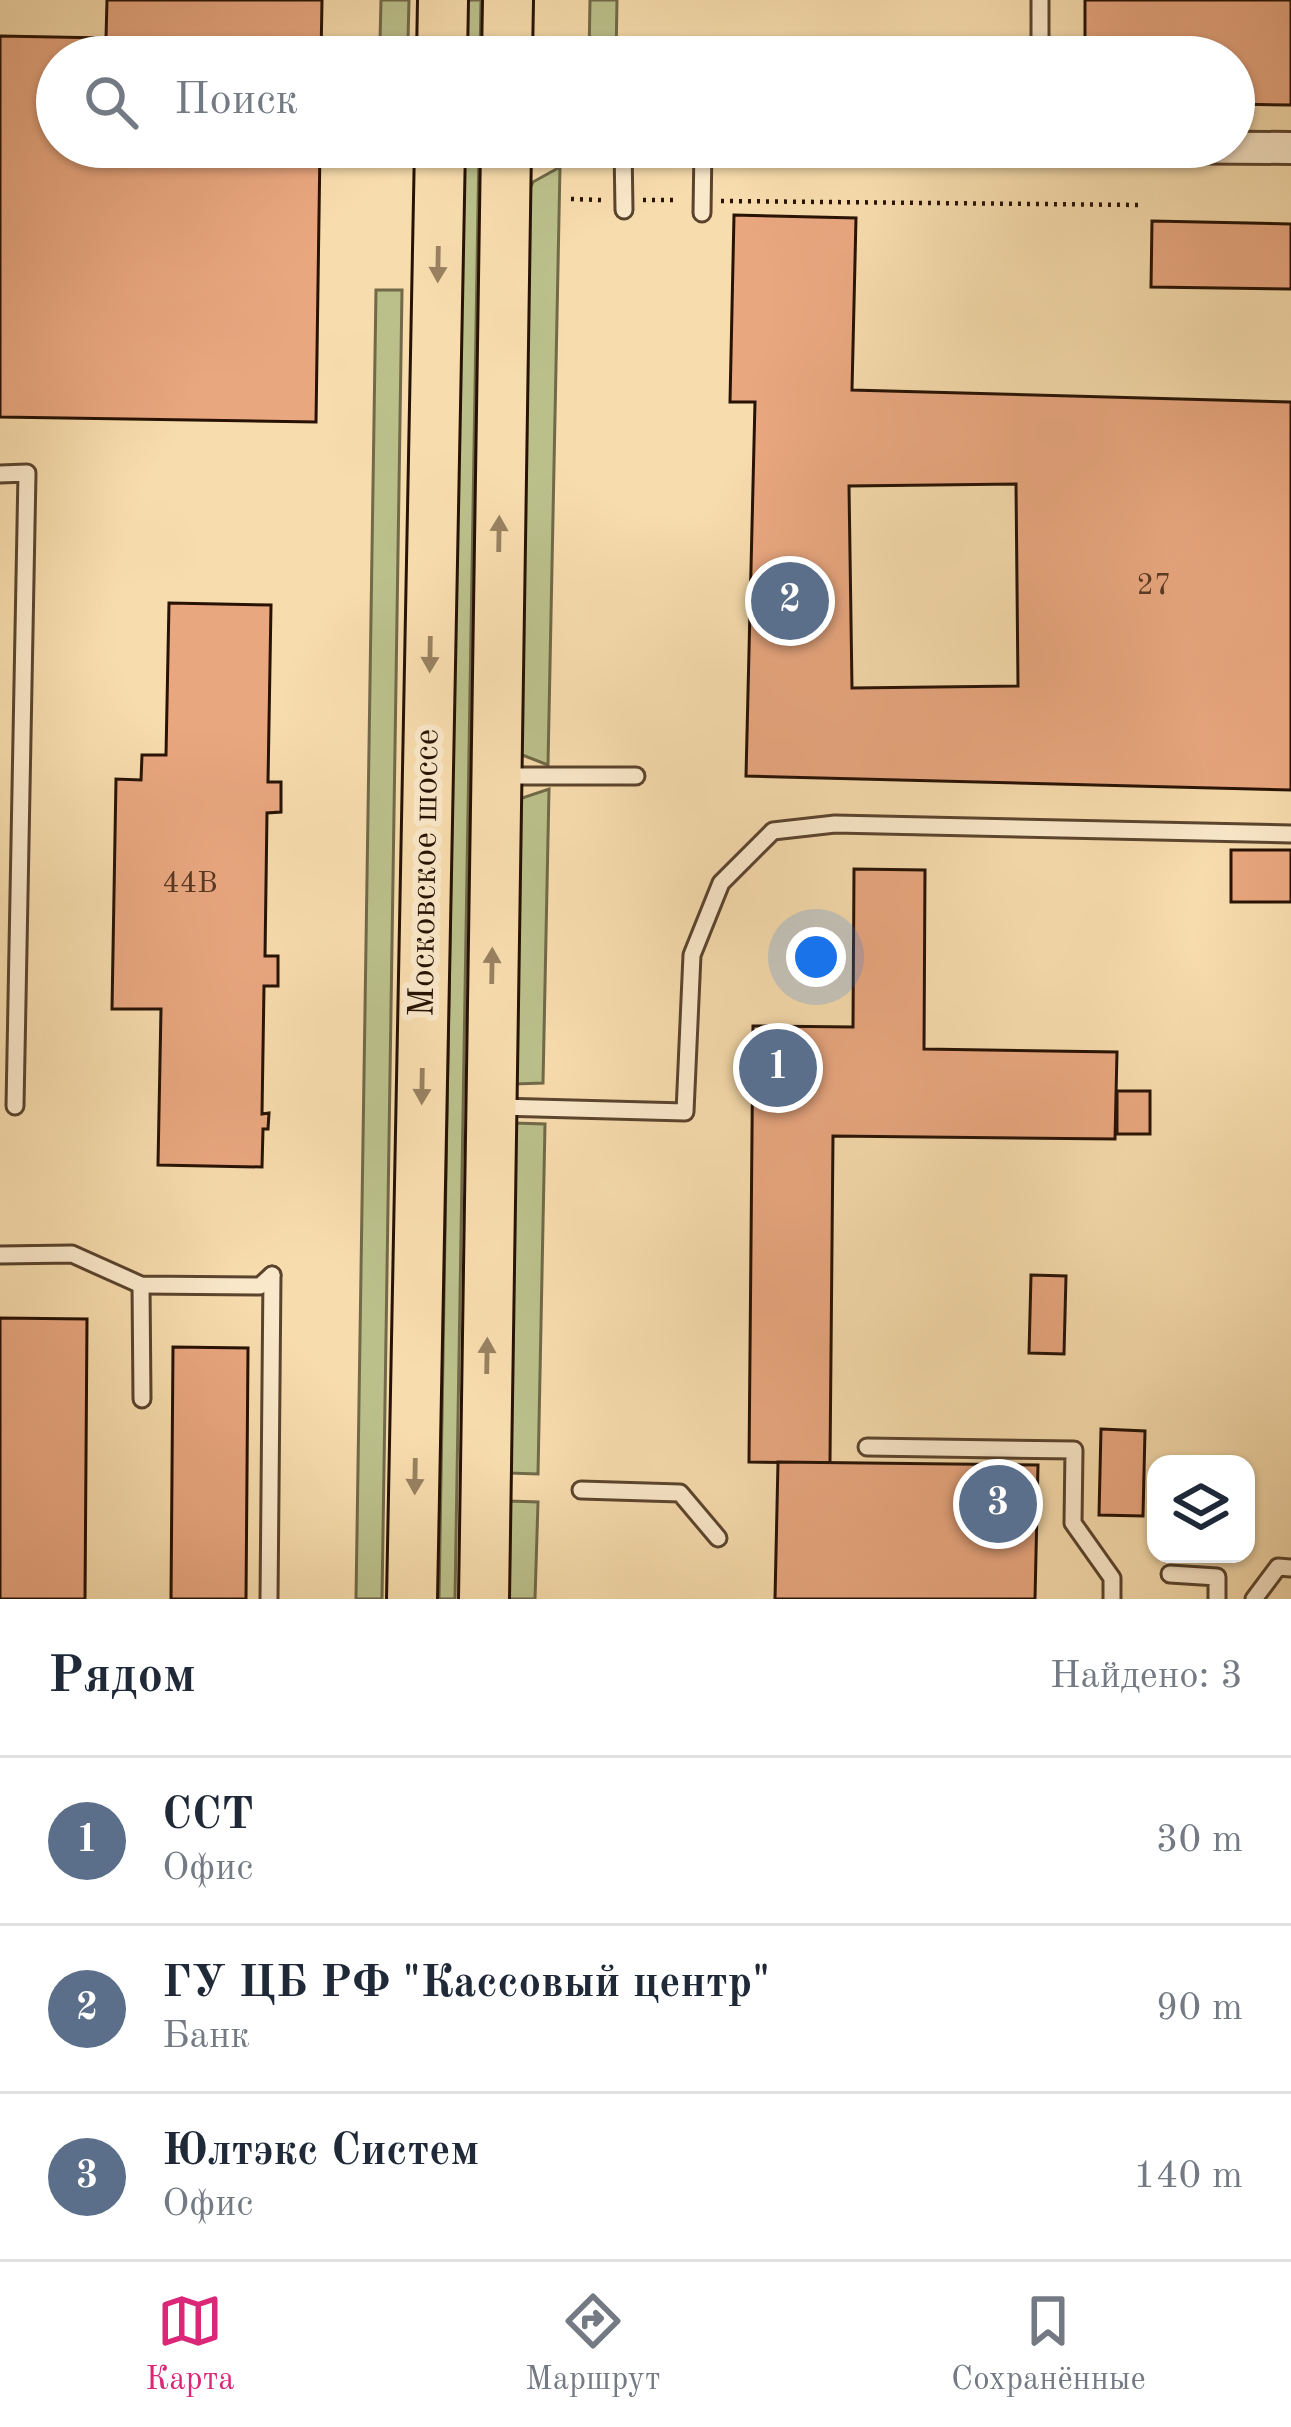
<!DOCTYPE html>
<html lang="ru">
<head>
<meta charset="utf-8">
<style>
  body { margin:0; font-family:"Old Standard TT",serif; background:#f6f6f7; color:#1f2937 }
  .controls { position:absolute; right:36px; bottom:36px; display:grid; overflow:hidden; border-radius:24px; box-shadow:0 3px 9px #0004 }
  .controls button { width:108px; height:108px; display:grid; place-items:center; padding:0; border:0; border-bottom:3px solid #e0e1e3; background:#fff; color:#1f2937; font:60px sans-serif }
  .you { position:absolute; left:816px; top:957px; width:42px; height:42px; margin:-30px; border:9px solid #fff; border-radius:50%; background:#1a73e8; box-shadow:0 0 0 18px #1a73e833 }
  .badge { display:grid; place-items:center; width:78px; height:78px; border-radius:50%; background:#db2777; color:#fff; font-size:39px; font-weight:700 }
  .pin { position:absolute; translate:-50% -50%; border:6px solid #fff; box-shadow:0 3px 12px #0006 }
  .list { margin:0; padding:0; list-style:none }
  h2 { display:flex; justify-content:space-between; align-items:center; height:156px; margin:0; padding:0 48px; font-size:51px }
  h2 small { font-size:39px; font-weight:400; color:#747a83 }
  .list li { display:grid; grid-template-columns:78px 1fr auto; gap:36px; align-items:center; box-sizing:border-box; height:168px; padding:0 48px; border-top:3px solid #e0e1e3 }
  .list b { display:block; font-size:45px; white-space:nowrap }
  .list p { margin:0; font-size:39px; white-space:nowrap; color:#747a83 }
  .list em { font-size:39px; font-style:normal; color:#747a83 }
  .icon { flex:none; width:66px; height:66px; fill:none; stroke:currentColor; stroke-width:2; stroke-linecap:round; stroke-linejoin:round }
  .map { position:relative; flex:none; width:1291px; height:1599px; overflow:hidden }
  .search { position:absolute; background:#fff; box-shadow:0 3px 9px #0004; left:36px; right:36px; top:36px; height:132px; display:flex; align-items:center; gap:30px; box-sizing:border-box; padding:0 42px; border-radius:66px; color:#747a83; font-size:45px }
  .sheet { height:660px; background:#fff }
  nav { display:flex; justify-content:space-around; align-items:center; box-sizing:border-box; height:168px; border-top:3px solid #e0e1e3; background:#fff; font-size:33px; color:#747a83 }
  nav a { display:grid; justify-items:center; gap:6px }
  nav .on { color:#db2777 }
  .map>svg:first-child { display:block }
  .green { fill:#bbc08b; stroke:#716948; stroke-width:3 }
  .building { fill:#e9a780; stroke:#271204; stroke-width:3; fill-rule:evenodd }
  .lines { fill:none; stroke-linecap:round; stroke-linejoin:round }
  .lane-casing { stroke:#5b442e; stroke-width:21 }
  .street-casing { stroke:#5b442e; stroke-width:36 }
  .primary-casing { stroke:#271204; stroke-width:54 }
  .path { stroke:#271204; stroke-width:4.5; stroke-dasharray:3 6; stroke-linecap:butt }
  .lane { stroke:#fae8ca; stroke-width:15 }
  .street { stroke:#fae8ca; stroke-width:30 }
  .primary { stroke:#f7dcad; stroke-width:48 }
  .oneway { fill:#998161 }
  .labels { text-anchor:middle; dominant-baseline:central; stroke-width:12; stroke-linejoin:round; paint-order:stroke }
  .number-label { font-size:30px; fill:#583723 }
  .street-label { font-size:36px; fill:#271204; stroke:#fae8ca }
</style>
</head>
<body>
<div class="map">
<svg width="1291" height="1599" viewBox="0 0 1291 1599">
  <rect width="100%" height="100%" fill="#f7dcad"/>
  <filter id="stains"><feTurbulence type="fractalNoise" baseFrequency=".00167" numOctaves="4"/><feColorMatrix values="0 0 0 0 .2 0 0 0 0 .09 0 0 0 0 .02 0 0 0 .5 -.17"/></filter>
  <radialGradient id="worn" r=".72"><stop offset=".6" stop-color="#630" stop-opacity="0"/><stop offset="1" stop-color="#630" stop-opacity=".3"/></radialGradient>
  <g class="green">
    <path d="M381,0H409L408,40H380Z"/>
    <path d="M465,0H481L480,57H464Z"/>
    <path d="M590,0H617L616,57H589Z"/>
    <path d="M463,147H479L455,1599H439Z"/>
    <path d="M560,167L548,765L517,753L527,195L533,182Z"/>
    <path d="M376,290H402L382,1599H356Z"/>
    <path d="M549,789L543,1083L515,1084L516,800Z"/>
    <path d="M513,1123L545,1124L538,1474L507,1473Z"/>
    <path d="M508,1501L538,1502L535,1599H505Z"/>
  </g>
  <g class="building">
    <path d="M107,0H322L321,57H57V147H320L316,422L0,417V36L106,38Z"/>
    <path d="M1085,0H1291V105L1234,104V57H1085Z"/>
    <path d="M734,215L856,218L852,390L1291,402V790L746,776L755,402H730ZM1016,484L1018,686L852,688L849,486Z"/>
    <path d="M1152,221L1291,224V289L1151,287Z"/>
    <path d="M169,603L271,605L268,782H281V812L267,813L265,956H278V986H264L262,1114L269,1113L268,1129H263L262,1167L158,1165L161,1009H112L116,779L141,780L142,755H166Z"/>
    <rect x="1231" y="850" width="60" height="52"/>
    <path d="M854,869L925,870L924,1049L1117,1052L1115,1139L833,1136L830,1463L749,1462L753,1026L853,1027Z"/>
    <rect x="1117" y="1091" width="33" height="43"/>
    <path d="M1031,1275L1066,1276L1064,1354L1029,1353Z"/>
    <path d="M0,1318L87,1319L85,1599H0Z"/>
    <path d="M173,1347L248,1348L246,1599H171Z"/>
    <path d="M1101,1429L1145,1431L1143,1516L1099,1515Z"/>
    <path d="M778,1462L1038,1465L1035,1599H775Z"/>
  </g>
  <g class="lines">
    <g class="lane-casing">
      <g id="lane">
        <path d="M1040,0V57"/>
        <path d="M623,147L624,210"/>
        <path d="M702,213L703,147"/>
        <path d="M0,474L27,473L15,1106"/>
        <path d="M501,776H636"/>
        <path d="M499,1107L685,1112L692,955L721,883L773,831L835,824L1291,834"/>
        <path d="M0,1255L72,1254L141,1285L260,1286L272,1275"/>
        <path d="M141,1285L142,1399"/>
        <path d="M867,1447L1074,1450L1073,1523L1112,1578V1599"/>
        <path d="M581,1490L680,1493L718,1538"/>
        <path d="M1170,1574L1217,1577V1599"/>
        <path d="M269,1599L272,1275"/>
        <path d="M1254,1599L1278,1567L1291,1568"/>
      </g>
    </g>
    <g class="street-casing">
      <path id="street" d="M1136,147L1291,148"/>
    </g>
    <g class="primary-casing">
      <g id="primary">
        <path d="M442,57L443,0"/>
        <path d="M507,57L508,0"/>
        <path d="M412,1599L440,147"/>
        <path d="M484,1599L506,147"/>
      </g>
    </g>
    <g class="path">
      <path d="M571,199L601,200"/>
      <path d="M643,200H679"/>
      <path d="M721,201L1141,205"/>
    </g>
    <use href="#lane" class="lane"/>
    <use href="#street" class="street"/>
    <use href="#primary" class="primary"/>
  </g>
  <defs><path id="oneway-solid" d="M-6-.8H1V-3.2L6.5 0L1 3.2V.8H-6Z" transform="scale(3)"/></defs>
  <g class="oneway">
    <use href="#oneway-solid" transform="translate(438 264) rotate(91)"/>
    <use href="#oneway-solid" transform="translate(499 534) rotate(-89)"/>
    <use href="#oneway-solid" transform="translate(430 654) rotate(91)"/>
    <use href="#oneway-solid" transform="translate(492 966) rotate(-89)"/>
    <use href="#oneway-solid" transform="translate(422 1086) rotate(91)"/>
    <use href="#oneway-solid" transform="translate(487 1356) rotate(-89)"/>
    <use href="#oneway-solid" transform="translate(415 1476) rotate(91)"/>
  </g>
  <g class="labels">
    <g class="number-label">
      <text x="1154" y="586">27</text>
      <text x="190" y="884">44В</text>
    </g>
    <g class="street-label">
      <text transform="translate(426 873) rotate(-89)">Московское шоссе</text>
    </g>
  </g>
  <rect width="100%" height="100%" filter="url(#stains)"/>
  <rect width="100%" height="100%" fill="url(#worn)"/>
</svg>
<div class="controls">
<button><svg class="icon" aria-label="layers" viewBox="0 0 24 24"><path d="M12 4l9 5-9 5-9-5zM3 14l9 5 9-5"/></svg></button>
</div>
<div class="you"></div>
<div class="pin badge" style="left:778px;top:1068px;background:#5c6f8a">1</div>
<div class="pin badge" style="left:790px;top:601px;background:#5c6f8a">2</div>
<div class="pin badge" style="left:998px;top:1504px;background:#5c6f8a">3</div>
<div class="search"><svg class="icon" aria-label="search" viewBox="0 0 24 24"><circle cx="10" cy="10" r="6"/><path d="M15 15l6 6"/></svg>Поиск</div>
</div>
<section class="sheet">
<h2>Рядом<small>Найдено: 3</small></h2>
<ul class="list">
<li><span class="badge" style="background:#5c6f8a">1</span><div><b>ССТ</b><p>Офис</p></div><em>30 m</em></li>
<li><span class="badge" style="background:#5c6f8a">2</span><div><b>ГУ ЦБ РФ &quot;Кассовый центр&quot;</b><p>Банк</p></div><em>90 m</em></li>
<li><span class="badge" style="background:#5c6f8a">3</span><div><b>Юлтэкс Систем</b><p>Офис</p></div><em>140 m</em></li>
</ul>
</section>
<nav>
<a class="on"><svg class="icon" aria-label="map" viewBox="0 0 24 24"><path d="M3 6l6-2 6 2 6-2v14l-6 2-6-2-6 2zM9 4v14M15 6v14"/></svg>Карта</a>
<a><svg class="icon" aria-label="directions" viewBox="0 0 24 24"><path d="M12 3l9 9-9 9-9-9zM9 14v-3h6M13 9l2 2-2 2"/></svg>Маршрут</a>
<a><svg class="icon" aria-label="saved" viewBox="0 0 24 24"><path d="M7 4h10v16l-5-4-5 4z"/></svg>Сохранённые</a>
</nav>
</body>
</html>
